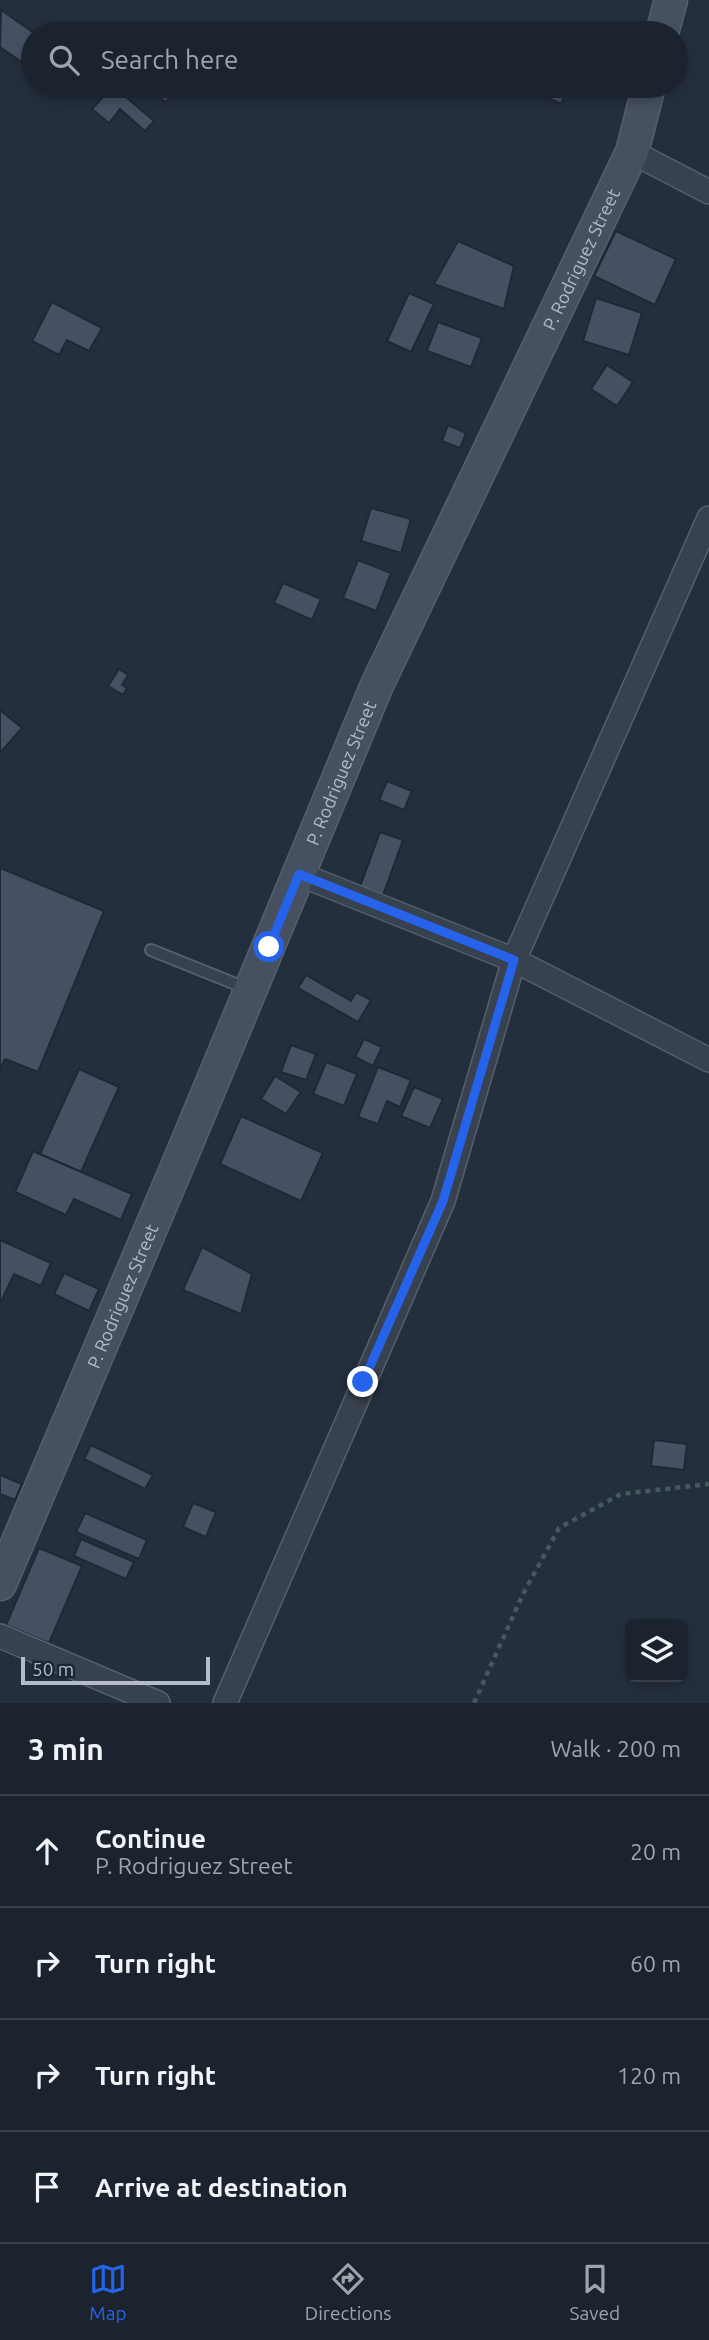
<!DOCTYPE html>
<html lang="en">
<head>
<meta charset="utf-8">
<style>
  body { margin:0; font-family:Ubuntu,sans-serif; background:#242b36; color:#f1f3f6 }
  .controls { position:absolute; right:21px; bottom:21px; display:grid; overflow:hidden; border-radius:10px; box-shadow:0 4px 10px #0003 }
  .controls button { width:63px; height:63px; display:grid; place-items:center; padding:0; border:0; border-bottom:2px solid #39404a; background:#1b232e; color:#f1f3f6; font:35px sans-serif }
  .scale { position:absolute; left:21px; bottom:18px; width:189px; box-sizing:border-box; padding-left:7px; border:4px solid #b4bcc9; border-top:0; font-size:19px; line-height:24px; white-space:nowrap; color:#b4bcc9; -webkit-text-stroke:5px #1d2633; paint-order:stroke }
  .stop { position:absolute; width:21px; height:21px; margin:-16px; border:5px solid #2563eb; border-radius:50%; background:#fff }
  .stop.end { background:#2563eb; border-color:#fff; box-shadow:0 2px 7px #0008 }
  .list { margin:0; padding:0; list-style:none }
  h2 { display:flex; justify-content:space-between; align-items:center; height:91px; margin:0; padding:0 28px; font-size:30px }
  h2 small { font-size:23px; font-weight:400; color:#a0a4aa }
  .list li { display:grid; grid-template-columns:46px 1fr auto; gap:21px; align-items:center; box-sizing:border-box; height:112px; padding:0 28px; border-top:2px solid #39404a }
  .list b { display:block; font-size:26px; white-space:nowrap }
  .list p { margin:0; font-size:23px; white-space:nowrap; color:#a0a4aa }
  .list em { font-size:23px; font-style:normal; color:#a0a4aa }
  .icon { flex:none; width:38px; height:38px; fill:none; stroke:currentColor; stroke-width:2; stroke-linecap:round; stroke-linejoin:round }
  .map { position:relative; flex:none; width:709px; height:1703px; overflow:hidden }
  .search { position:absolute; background:#1b232e; box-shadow:0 4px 10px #0003; left:21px; right:21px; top:21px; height:77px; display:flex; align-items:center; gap:18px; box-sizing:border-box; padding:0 24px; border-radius:38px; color:#a0a4aa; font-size:26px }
  .sheet { height:539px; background:#1b232e }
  nav { display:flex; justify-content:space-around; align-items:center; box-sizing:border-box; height:98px; border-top:2px solid #39404a; background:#1b232e; font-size:19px; color:#a0a4aa }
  nav a { display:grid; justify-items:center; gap:4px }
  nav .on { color:#2563eb }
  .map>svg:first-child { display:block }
  .building { fill:#455162; stroke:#1f2835; stroke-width:2 }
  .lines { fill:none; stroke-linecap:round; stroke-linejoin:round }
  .lane-casing { stroke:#565f6c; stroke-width:14 }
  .street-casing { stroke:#565f6c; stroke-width:26 }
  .secondary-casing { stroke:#565f6c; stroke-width:35 }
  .path { stroke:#44595c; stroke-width:4.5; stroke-dasharray:5 5; stroke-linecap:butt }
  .lane { stroke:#38414e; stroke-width:10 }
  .street { stroke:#38414e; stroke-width:23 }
  .secondary { stroke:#465061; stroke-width:32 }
  .route { stroke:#2563eb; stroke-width:9 }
  .labels { text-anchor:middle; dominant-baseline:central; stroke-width:6; stroke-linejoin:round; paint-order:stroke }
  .street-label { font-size:18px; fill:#b4bcc9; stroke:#1d2633 }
</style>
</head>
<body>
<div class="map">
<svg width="709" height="1703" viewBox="0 0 709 1703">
  <rect width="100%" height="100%" fill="#242f3e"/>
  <g class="building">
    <path d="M1,10L34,33L33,61L29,67L0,47Z"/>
    <path d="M113,86L154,121L145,131L120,109L109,123L92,109Z"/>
    <path d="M158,86H178L166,102L153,93Z"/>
    <path d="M530,86H568L561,104L529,89Z"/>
    <path d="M616,231L676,259L655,305L594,276Z"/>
    <path d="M458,241L514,266L504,309L434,284Z"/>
    <path d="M409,293L434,304L411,352L387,341Z"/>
    <path d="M596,298L642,313L629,355L583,341Z"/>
    <path d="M52,302L102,328L89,351L67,340L59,355L32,341Z"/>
    <path d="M438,322L482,338L471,367L427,351Z"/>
    <path d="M607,365L633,382L617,406L591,389Z"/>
    <path d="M448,425L466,433L460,448L442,441Z"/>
    <path d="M371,508L411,519L401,553L361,541Z"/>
    <path d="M358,560L391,573L376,611L343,598Z"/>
    <path d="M283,583L321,599L312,620L274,603Z"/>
    <path d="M119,669L128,675L122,685L127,688L123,695L108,686Z"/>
    <path d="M0,710L22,728L0,753Z"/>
    <path d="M387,781L412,791L404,810L379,800Z"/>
    <path d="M380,832L403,840L383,895L360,887Z"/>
    <path d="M0,868L104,911L38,1072L5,1059L0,1070Z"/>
    <path d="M306,975L351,1001L356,992L371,1000L358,1022L298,988Z"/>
    <path d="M364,1039L382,1047L373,1066L355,1057Z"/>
    <path d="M291,1045L316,1054L306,1080L281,1072Z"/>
    <path d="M326,1062L357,1074L344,1106L313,1094Z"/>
    <path d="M378,1067L411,1080L400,1107L387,1101L378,1124L358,1117Z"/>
    <path d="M79,1069L119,1087L81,1172L40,1154Z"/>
    <path d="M275,1076L301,1092L286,1114L261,1099Z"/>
    <path d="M414,1087L443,1099L430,1128L401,1116Z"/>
    <path d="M241,1116L323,1153L301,1201L220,1164Z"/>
    <path d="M33,1151L132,1194L121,1220L74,1199L66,1215L15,1192Z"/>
    <path d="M0,1240L51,1263L41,1286L14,1274L0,1304Z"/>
    <path d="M202,1247L252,1274L241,1314L183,1290Z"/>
    <path d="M64,1273L99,1289L89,1311L54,1294Z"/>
    <path d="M654,1440L687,1444L684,1470L651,1466Z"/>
    <path d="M91,1445L153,1475L145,1489L84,1459Z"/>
    <path d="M0,1475L22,1484L15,1500L0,1494Z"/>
    <path d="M193,1503L216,1512L206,1537L183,1527Z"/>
    <path d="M85,1513L147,1540L139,1559L76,1532Z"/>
    <path d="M81,1539L134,1562L126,1579L74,1556Z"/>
    <path d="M39,1548L82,1566L49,1643L6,1625Z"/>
  </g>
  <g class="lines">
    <g class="lane-casing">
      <path id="lane" d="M151,950L248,989"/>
    </g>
    <g class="street-casing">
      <g id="street">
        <path d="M632,152L709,192"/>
        <path d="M299,874L514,960L709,1060"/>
        <path d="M0,1636L158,1703"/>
        <path d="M225,1703L443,1201L514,960L709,518"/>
      </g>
    </g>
    <g class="secondary-casing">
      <g id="secondary">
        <path d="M662,33L671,0"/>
        <path id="s1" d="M0,1584L179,1162L377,685L632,152L649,86"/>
      </g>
    </g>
    <path class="path" d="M474,1703L523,1594L559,1528L621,1494L709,1484"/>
    <use href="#lane" class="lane"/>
    <use href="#street" class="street"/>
    <use href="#secondary" class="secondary"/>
  </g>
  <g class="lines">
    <path class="route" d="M269,947L299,874L514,960L443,1201L363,1382"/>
  </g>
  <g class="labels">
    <g class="street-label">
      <text stroke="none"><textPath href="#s1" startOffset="1447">P. Rodriguez Street</textPath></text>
      <text stroke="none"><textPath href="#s1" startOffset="880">P. Rodriguez Street</textPath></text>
      <text stroke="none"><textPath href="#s1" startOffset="313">P. Rodriguez Street</textPath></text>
    </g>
  </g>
</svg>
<div class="controls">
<button><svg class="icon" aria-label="layers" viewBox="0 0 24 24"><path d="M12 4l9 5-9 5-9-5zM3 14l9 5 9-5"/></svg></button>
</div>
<div class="scale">50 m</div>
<div class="stop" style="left:269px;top:947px"></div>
<div class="stop end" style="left:363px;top:1382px"></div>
<div class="search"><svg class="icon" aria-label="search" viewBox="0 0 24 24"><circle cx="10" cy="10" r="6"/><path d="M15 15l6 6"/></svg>Search here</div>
</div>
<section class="sheet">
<h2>3 min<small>Walk · 200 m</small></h2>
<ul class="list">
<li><svg class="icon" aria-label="ahead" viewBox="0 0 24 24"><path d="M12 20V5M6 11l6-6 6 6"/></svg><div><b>Continue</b><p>P. Rodriguez Street</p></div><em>20 m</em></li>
<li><svg class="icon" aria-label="right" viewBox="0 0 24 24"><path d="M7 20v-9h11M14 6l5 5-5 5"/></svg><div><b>Turn right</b></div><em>60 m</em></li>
<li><svg class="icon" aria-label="right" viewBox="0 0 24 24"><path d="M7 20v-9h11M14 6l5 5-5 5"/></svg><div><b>Turn right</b></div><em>120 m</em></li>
<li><svg class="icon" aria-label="arrive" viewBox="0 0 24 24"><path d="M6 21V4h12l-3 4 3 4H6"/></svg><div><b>Arrive at destination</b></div></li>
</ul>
</section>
<nav>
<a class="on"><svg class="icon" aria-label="map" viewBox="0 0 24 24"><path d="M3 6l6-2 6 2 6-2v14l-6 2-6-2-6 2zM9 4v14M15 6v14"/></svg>Map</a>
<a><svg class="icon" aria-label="directions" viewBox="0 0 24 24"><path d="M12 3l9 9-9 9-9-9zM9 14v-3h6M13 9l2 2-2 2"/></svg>Directions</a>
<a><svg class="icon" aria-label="saved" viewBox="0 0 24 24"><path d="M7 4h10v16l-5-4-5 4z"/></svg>Saved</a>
</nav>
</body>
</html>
